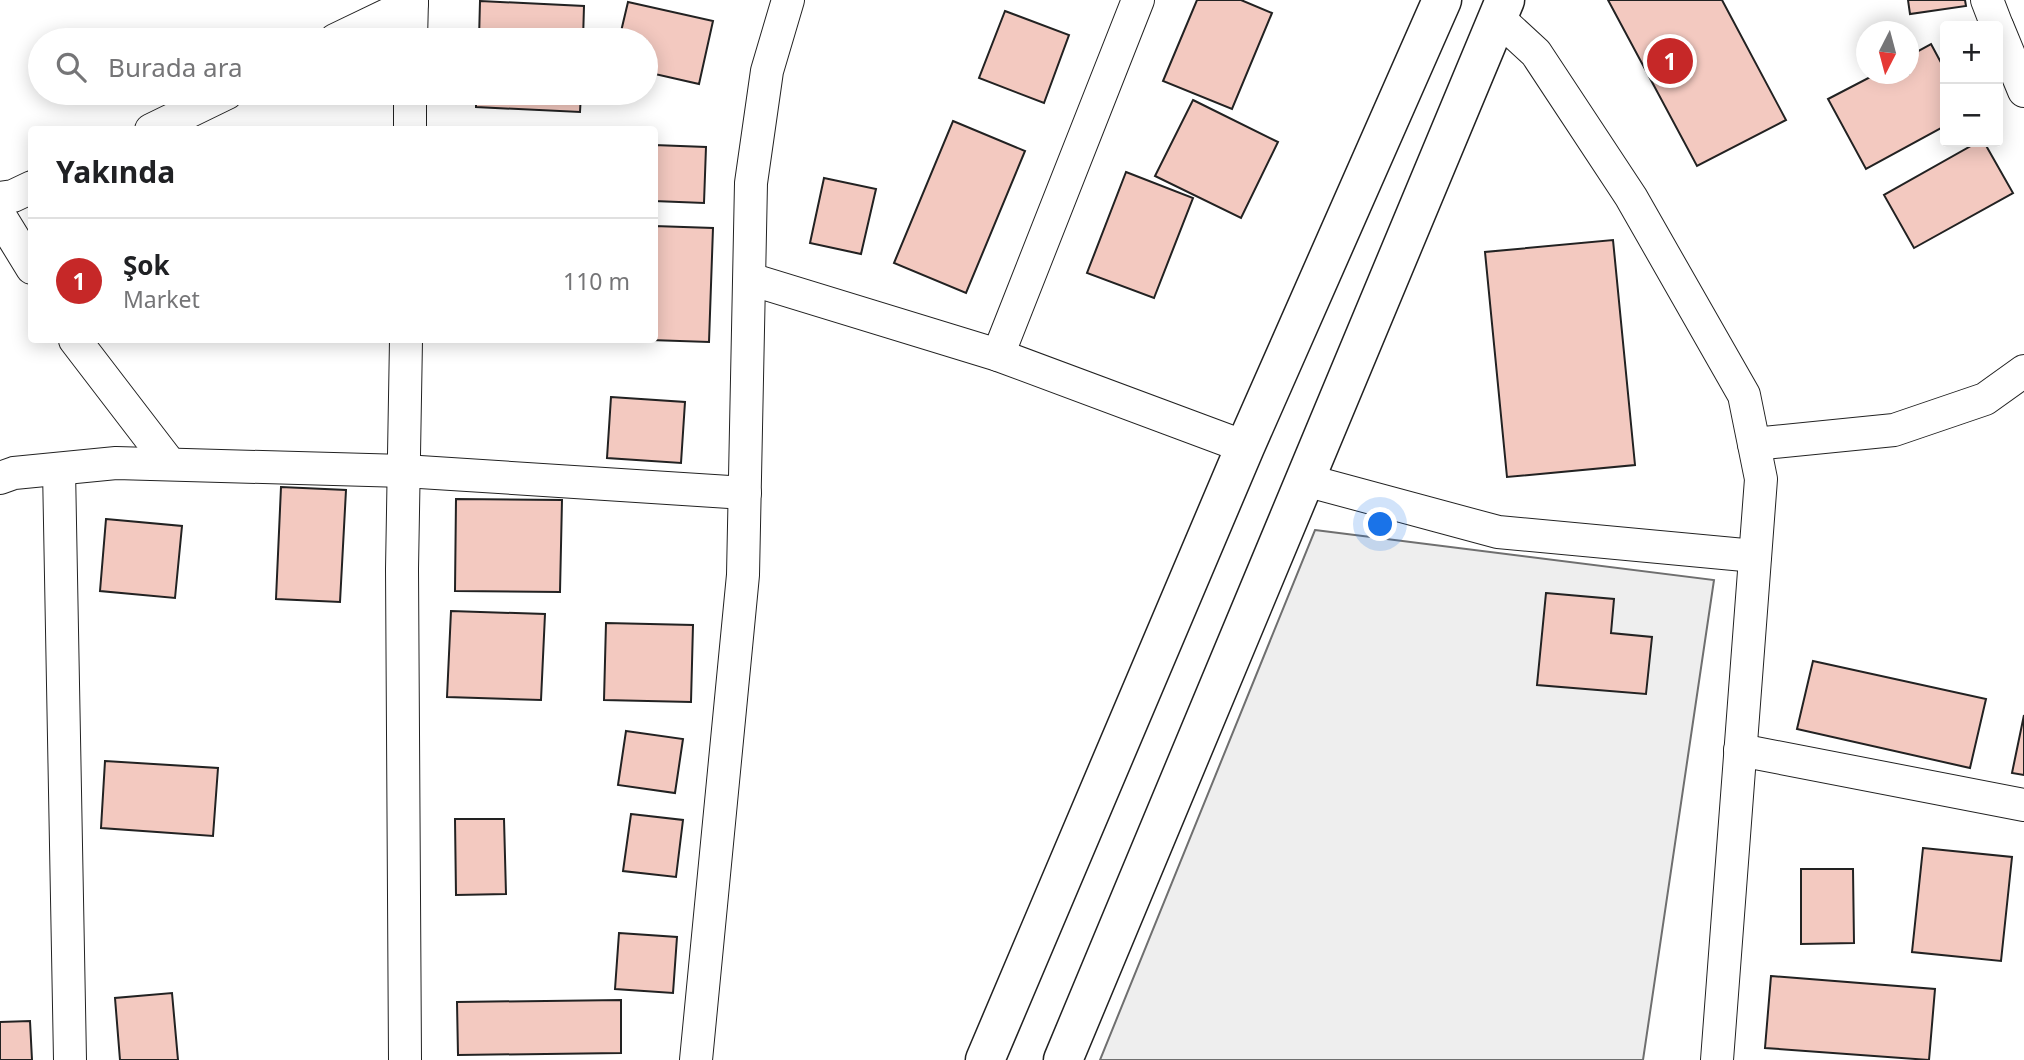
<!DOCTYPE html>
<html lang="tr">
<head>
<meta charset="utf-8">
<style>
  body { margin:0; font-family:"Noto Sans",sans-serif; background:#f6f6f6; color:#202124 }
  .controls { position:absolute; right:21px; top:21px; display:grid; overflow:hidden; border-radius:7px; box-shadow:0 4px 18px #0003 }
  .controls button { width:63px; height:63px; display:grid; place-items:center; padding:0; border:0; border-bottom:2px solid #e0e0e0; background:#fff; color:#202124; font:35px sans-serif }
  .compass { position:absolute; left:1856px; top:21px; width:63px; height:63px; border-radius:50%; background:#fff; box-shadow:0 4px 18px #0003; rotate:186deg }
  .you { position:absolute; left:1381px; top:525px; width:24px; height:24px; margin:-18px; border:5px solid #fff; border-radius:50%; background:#1a73e8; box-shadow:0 0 0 10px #1a73e833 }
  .badge { display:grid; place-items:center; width:46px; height:46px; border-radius:50%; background:#c62828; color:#fff; font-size:23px; font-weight:700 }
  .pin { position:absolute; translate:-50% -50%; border:4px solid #fff; box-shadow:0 2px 7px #0006 }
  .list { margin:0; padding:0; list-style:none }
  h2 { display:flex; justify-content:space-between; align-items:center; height:91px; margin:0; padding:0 28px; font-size:30px }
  h2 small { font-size:23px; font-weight:400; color:#757577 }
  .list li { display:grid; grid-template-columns:46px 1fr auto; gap:21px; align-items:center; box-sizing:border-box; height:126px; padding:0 28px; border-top:2px solid #e0e0e0 }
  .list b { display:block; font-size:26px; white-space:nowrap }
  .list p { margin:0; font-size:23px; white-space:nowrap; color:#757577 }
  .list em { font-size:23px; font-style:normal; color:#757577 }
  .icon { flex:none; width:38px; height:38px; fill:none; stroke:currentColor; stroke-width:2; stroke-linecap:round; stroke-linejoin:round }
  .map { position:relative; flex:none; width:2024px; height:1060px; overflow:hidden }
  .search { position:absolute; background:#fff; box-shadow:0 4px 18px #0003; left:28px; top:28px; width:630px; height:77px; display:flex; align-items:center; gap:18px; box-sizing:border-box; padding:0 24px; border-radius:38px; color:#757577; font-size:26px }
  .panel { position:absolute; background:#fff; box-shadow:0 4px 18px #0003; left:28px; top:126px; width:630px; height:217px; border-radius:7px }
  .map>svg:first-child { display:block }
  .green { fill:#eee; stroke:#6f6f6f; stroke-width:2 }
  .building { fill:#f3c9c0; stroke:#222; stroke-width:2 }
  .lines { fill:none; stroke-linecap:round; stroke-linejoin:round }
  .minor-casing { stroke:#222; stroke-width:34 }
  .tertiary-casing { stroke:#222; stroke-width:41 }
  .minor { stroke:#fff; stroke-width:32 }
  .tertiary { stroke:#fff; stroke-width:38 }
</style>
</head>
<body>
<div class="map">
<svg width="2024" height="1060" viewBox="0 0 2024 1060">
  <rect width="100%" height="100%" fill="#fff"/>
  <path class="green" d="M1315,530L1714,580L1643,1060H1100Z"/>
  <g class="building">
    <path d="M1197,0H1241L1272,13L1232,109L1163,81Z"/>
    <path d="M1608,0H1722L1786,120L1697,166Z"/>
    <path d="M1908,0H1965L1966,6L1910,14Z"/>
    <path d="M480,1L584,6L583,40H479Z"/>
    <path d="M628,2L713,21L699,84L646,72V40H619Z"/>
    <path d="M1005,11L1069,35L1044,103L979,78Z"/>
    <path d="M1931,44L1945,70V126L1866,169L1828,99L1876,74H1909V56Z"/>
    <path d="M476,93H581L580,112L476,107Z"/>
    <path d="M1193,100L1278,142L1241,218L1155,176Z"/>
    <path d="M953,121L1025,151L966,293L894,263Z"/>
    <path d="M1978,142H1984L2013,193L1914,248L1884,195Z"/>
    <path d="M654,145L706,147L704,203L654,201Z"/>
    <path d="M1126,172L1193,198L1154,298L1087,273Z"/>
    <path d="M824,178L876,189L861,254L810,243Z"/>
    <path d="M654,226L713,228L709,342L650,340H654Z"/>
    <path d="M1613,240L1635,465L1507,477L1485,252Z"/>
    <path d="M611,397L685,402L681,463L607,458Z"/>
    <path d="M281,487L346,490L340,602L276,599Z"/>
    <path d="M456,499L562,500L560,592L455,591Z"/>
    <path d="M106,519L182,526L175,598L100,591Z"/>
    <path d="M1546,593L1614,599L1611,633L1652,637L1646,694L1537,685Z"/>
    <path d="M451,611L545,614L541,700L447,697Z"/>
    <path d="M606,623L693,625L691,702L604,700Z"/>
    <path d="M1813,661L1986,699L1970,768L1797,729Z"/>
    <path d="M2024,715V775L2012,773Z"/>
    <path d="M626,731L683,739L675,793L618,785Z"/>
    <path d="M105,761L218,768L213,836L101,828Z"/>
    <path d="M631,814L683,820L676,877L623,871Z"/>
    <path d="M455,819H504L506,894L456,895Z"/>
    <path d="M1923,848L2012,857L2001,961L1912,952Z"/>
    <path d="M1801,869H1853L1854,943L1801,944Z"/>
    <path d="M619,933L677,937L673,993L615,989Z"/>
    <path d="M1771,976L1935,989L1929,1060L1765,1048Z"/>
    <path d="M172,993L178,1060H120L115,998Z"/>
    <path d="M621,1000V1053L458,1055L457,1002Z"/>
    <path d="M30,1021L32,1060H0V1022Z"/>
  </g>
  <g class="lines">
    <g class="minor-casing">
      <g id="minor">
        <path d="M1987,0L1997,26"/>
        <path d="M1498,18L1536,53L1631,197L1744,395L1761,479L1717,1060"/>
        <path d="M1998,28L2024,91"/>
        <path d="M335,40L412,3"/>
        <path d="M411,40L412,0"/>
        <path d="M151,130L227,93"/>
        <path d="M410,130V93"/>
        <path d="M0,198L13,196L32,187"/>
        <path d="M0,216L32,268"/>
        <path d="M750,279L998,355L1245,447"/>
        <path d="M75,340L170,464"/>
        <path d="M998,355L1138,0"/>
        <path d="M1754,444L1894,430L1985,399L2024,371"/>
        <path d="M59,469L70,1060"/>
        <path d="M0,478L14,473L116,463L404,471L745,493"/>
        <path d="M1305,480L1498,532L1755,556"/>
        <path d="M1740,750L2024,805"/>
        <path d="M405,1060L402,569L406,340"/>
        <path d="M696,1060L743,575L751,183L767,71L788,0"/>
      </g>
    </g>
    <g class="tertiary-casing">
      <g id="tertiary">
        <path d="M985,1060L1245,447L1442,0"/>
        <path d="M1063,1060L1505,0"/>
      </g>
    </g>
    <use href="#minor" class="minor"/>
    <use href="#tertiary" class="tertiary"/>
  </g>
</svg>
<div class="controls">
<button>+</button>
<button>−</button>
</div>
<svg class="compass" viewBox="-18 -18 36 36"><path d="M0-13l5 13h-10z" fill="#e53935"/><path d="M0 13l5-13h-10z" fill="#757577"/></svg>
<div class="you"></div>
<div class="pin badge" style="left:1670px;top:61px">1</div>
<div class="search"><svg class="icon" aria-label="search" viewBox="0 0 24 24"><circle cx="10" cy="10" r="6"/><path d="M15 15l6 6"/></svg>Burada ara</div>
<section class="panel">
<h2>Yakında<small></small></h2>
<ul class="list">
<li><span class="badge">1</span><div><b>Şok</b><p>Market</p></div><em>110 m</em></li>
</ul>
</section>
</div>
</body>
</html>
